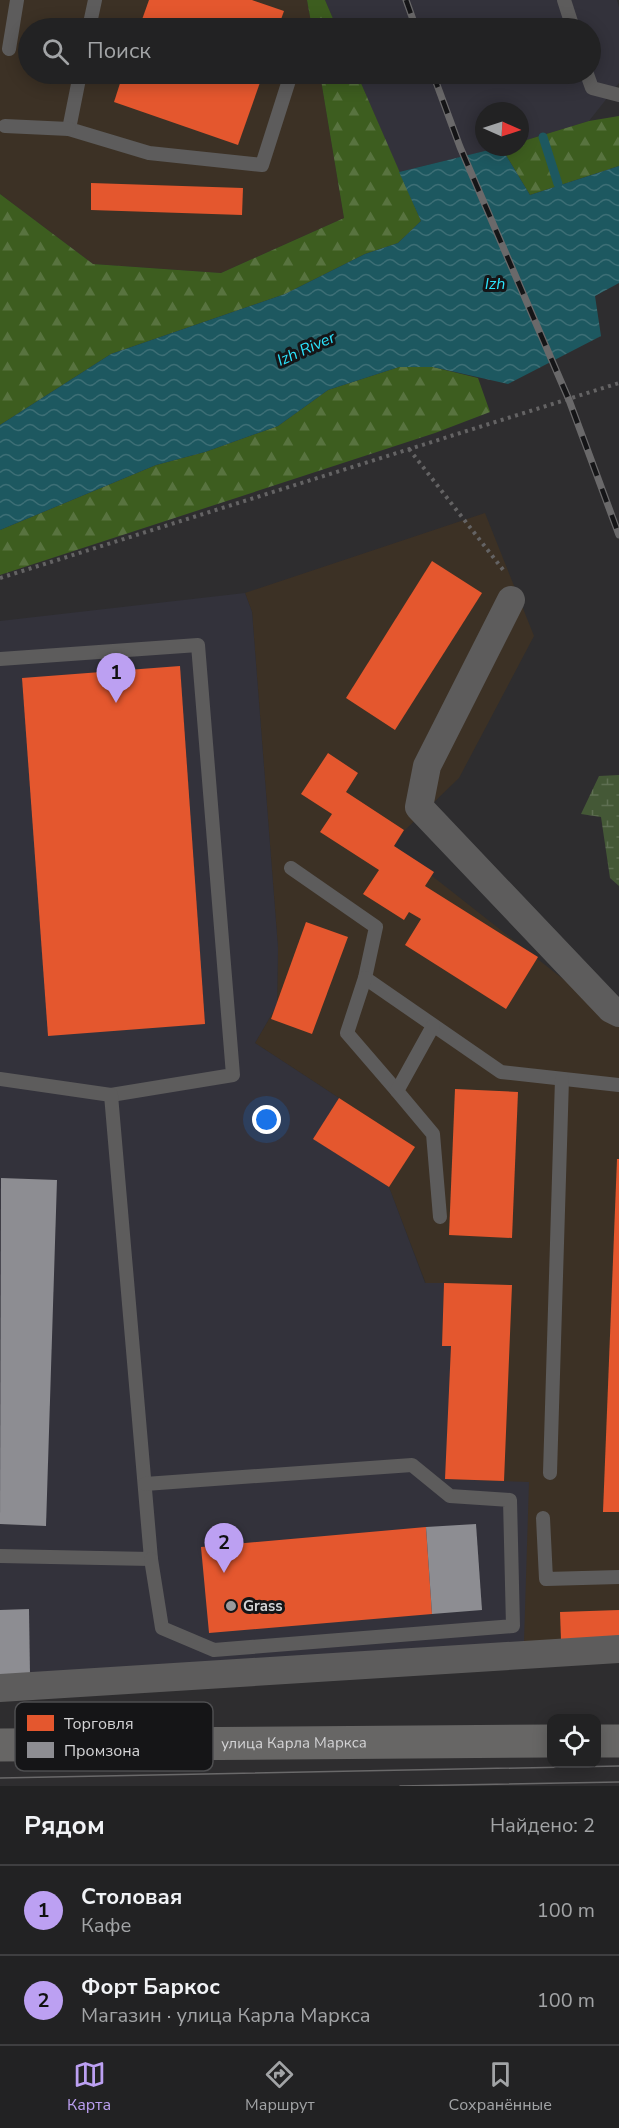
<!DOCTYPE html>
<html lang="ru">
<head>
<meta charset="utf-8">
<style>
  body { margin:0; font-family:"Nunito Sans",sans-serif; background:#2e2f30; color:#f1f3f6 }
  .controls { position:absolute; right:18px; bottom:18px; display:grid; overflow:hidden; border-radius:12px; box-shadow:0 3px 15px #0003 }
  .controls button { width:54px; height:54px; display:grid; place-items:center; padding:0; border:0; border-bottom:2px solid #3f3f41; background:#222223; color:#f1f3f6; font:30px sans-serif }
  .compass { position:absolute; left:475px; top:102px; width:54px; height:54px; border-radius:50%; background:#222223; box-shadow:0 3px 15px #0003; rotate:93deg }
  .you { position:absolute; left:267px; top:1120px; width:21px; height:21px; margin:-15px; border:4px solid #fff; border-radius:50%; background:#1a73e8; box-shadow:0 0 0 9px #1a73e833 }
  .badge { display:grid; place-items:center; width:39px; height:39px; border-radius:50%; background:#bca0f2; color:#111; font-size:20px; font-weight:700 }
  .pin { position:absolute; translate:-50% -50px; filter:drop-shadow(0 2px 3px #0008) }
  .pin::after { content:''; position:absolute; top:32px; width:21px; height:18px; background:inherit; clip-path:polygon(0 0,100% 0,50% 100%) }
  .list { margin:0; padding:0; list-style:none }
  h2 { display:flex; justify-content:space-between; align-items:center; height:78px; margin:0; padding:0 24px; font-size:26px }
  h2 small { font-size:20px; font-weight:400; color:#a2a4a6 }
  .list li { display:grid; grid-template-columns:39px 1fr auto; gap:18px; align-items:center; box-sizing:border-box; height:90px; padding:0 24px; border-top:2px solid #3f3f41 }
  .list b { display:block; font-size:22px; white-space:nowrap }
  .list p { margin:0; font-size:20px; white-space:nowrap; color:#a2a4a6 }
  .list em { font-size:20px; font-style:normal; color:#a2a4a6 }
  .icon { flex:none; width:33px; height:33px; fill:none; stroke:currentColor; stroke-width:2; stroke-linecap:round; stroke-linejoin:round }
  .map { position:relative; flex:none; width:619px; height:1786px; overflow:hidden }
  .search { position:absolute; background:#222223; box-shadow:0 3px 15px #0003; left:18px; right:18px; top:18px; height:66px; display:flex; align-items:center; gap:15px; box-sizing:border-box; padding:0 21px; border-radius:33px; color:#a2a4a6; font-size:22px }
  .sheet { height:258px; background:#222223 }
  nav { display:flex; justify-content:space-around; align-items:center; box-sizing:border-box; height:84px; border-top:2px solid #3f3f41; background:#222223; font-size:16px; color:#a2a4a6 }
  nav a { display:grid; justify-items:center; gap:3px }
  nav .on { color:#bca0f2 }
  .map>svg:first-child { display:block }
  .commercial { fill:#3c3125 }
  .built { fill:#33323b }
  .forest { fill:url(#forest-firs) }
  .wetland { fill:url(#wetland-marsh) }
  .water { fill:url(#water-waves) }
  .shops { fill:#e4572e }
  .industry { fill:#8d8d92 }
  .lines { fill:none; stroke-linecap:round; stroke-linejoin:round }
  .stream { stroke:#1d5860; stroke-width:9 }
  .path { stroke:#646364; stroke-width:4; stroke-dasharray:3 4.5; stroke-linecap:butt }
  .lane { stroke:#5d5c5c; stroke-width:14 }
  .street { stroke:#5d5c5c; stroke-width:28 }
  .primary { stroke:#676665; stroke-width:33 }
  .tram { stroke:#6a696a; stroke-width:1.5 }
  .rail-casing { stroke:#6a696a; stroke-width:7 }
  .rail { stroke:#151517; stroke-width:4.5; stroke-dasharray:14; stroke-linecap:butt }
  .poi-dot { fill:#9a9a9c; stroke:#151517; stroke-width:2 }
  .labels { text-anchor:middle; dominant-baseline:central; stroke-width:6; stroke-linejoin:round; paint-order:stroke }
  .poi-label { font-size:15px; font-weight:bold; fill:#d4d4d6; stroke:#151517; text-anchor:start }
  .street-label { font-size:15px; fill:#d4d4d6; stroke:#151517 }
  .water-label { font-size:16px; font-style:italic; fill:#2ce2fb; stroke:#151517 }
  .key { fill:#151517; stroke:#4e4e50; stroke-width:1.5 }
  .key-label { font-size:16px; fill:#d4d4d6 }
</style>
</head>
<body>
<div class="map">
<svg width="619" height="1786" viewBox="0 0 619 1786">
  <defs>
    <pattern id="forest-firs" width="22" height="20" patternUnits="userSpaceOnUse" patternTransform="scale(1.5)"><rect width="22" height="20" fill="#3d5d1f"/><path d="M5 1l3.5 6h-7zM16 11l3.5 6h-7z" fill="#58733f"/></pattern>
    <pattern id="wetland-marsh" width="20" height="14" patternUnits="userSpaceOnUse" patternTransform="scale(1.5)"><rect width="20" height="14" fill="#445836"/><path d="M1 5h8M5 5V1M11 12h8M15 12V8" fill="none" stroke="#5e6f52"/></pattern>
    <pattern id="water-waves" width="16" height="10" patternUnits="userSpaceOnUse" patternTransform="scale(1.5)"><rect width="16" height="10" fill="#1d5860"/><path d="M0 5q4-4 8 0t8 0" fill="none" stroke="#3d6f76"/></pattern>
  </defs>
  <rect width="100%" height="100%" fill="#2e2d2f"/>
  <g class="commercial">
    <path d="M0,0H307L312,28H28V74H320L344,218L221,273L93,264L0,194Z"/>
    <path d="M485,513L534,636L459,778L405,830L394,846L619,1023V1638L524,1642L445,1479L426,1284L389,1187L313,1139L339,1098L255,1043L277,1005L278,948L252,612L245,593Z"/>
  </g>
  <g class="built">
    <path d="M325,0H617L619,7V83L589,121L520,142V111H484V147H502L399,172L357,74H590V28H337Z"/>
    <path d="M245,593L252,612L278,948L277,1005L255,1043L339,1098L314,1139L389,1187L425,1283H444L442,1345L451,1346L446,1479L529,1482L524,1642L0,1676V621Z"/>
  </g>
  <g class="forest">
    <path d="M307,0H325L337,28H312Z"/>
    <path d="M320,74H357L421,221L398,243L365,254L285,294L111,354L0,425V194L93,264L221,273L344,218Z"/>
    <path d="M619,116V166L530,195L501,147H520V142L589,121Z"/>
    <path d="M399,367H433L478,378L490,412L435,433L0,575V530L156,465L205,452L278,426L328,390Z"/>
  </g>
  <path class="wetland" d="M619,775V886L610,878L601,817L581,814L599,776Z"/>
  <path class="water" d="M501,147L530,195L619,166V283L595,296L601,336L508,384L433,367H399L328,390L278,426L205,452L156,465L0,530V425L111,354L285,294L365,254L398,243L421,221L399,172Z"/>
  <g class="shops">
    <path d="M149,0H252L284,11L278,28H139Z"/>
    <path d="M123,74H263L238,145L114,102Z"/>
    <path d="M91,183L243,188L242,215L91,210Z"/>
    <path d="M432,561L482,593L395,730L346,698Z"/>
    <path d="M180,666L205,1024L48,1036L22,678Z"/>
    <path d="M328,753L358,773L346,792L404,830L394,846L434,872L425,886L538,957L506,1009L405,945L421,919L409,912L404,920L363,894L379,870L320,832L332,814L301,794Z"/>
    <path d="M306,922L348,937L312,1034L271,1019Z"/>
    <path d="M455,1089L518,1092L512,1238L449,1235Z"/>
    <path d="M339,1098L415,1147L389,1187L313,1139Z"/>
    <path d="M617,1159H619V1512H603Z"/>
    <path d="M444,1283L512,1285L504,1481L445,1479L451,1346H442Z"/>
    <path d="M426,1527L432,1614L209,1633L201,1547Z"/>
    <path d="M619,1610V1637L561,1640L560,1612Z"/>
  </g>
  <g class="industry">
    <path d="M1,1178L57,1180L46,1526L0,1524Z"/>
    <path d="M476,1524L482,1610L432,1614L426,1527Z"/>
    <path d="M29,1609L30,1675L0,1676V1610Z"/>
  </g>
  <g class="lines">
    <path class="stream" d="M543,137L558,184"/>
    <g class="path">
      <path d="M409,449L504,571"/>
      <path d="M0,578L619,383"/>
    </g>
    <g class="lane">
      <path d="M564,0L573,28"/>
      <path d="M89,28L95,0"/>
      <path d="M9,49L17,0"/>
      <path d="M80,74L69,129L149,153L262,165L291,74"/>
      <path d="M587,74L592,88L619,95"/>
      <path d="M5,126L69,129"/>
      <path d="M0,659L198,645L233,1075L111,1095"/>
      <path d="M291,868L376,927L365,978L501,1072L619,1085"/>
      <path d="M365,978L347,1033L397,1091"/>
      <path d="M433,1026L397,1091L433,1134L440,1217"/>
      <path d="M0,1079L111,1095L151,1559L0,1556"/>
      <path d="M550,1473L562,1079"/>
      <path d="M145,1484L412,1465L450,1496L510,1500L513,1626L214,1650L162,1628L151,1559"/>
      <path d="M543,1518L546,1579L619,1577"/>
    </g>
    <g class="street">
      <path d="M511,600L427,766L419,807L611,1009L619,1013"/>
      <path d="M0,1688L619,1649"/>
    </g>
    <g class="primary">
      <path d="M596,1741H619"/>
      <path id="s1" d="M0,1745L552,1741"/>
    </g>
    <g class="tram">
      <path d="M0,1778L619,1766"/>
      <path d="M400,1786L619,1782"/>
    </g>
    <g class="rail-casing">
      <g id="rail">
        <path d="M406,0L416,28"/>
        <path d="M433,74L460,147L569,400L619,535"/>
      </g>
    </g>
    <use href="#rail" class="rail"/>
  </g>
  <circle class="poi-dot" cx="231" cy="1606" r="6"/>
  <g class="labels">
    <g class="poi-label">
      <text x="243" y="1606">Grass</text>
    </g>
    <g class="street-label">
      <text stroke="none"><textPath href="#s1" startOffset="294">улица Карла Маркса</textPath></text>
    </g>
    <g class="water-label">
      <text x="495" y="284">Izh</text>
      <text transform="translate(306 349) rotate(-24)">Izh River</text>
    </g>
  </g>
  <rect x="15" y="1702" width="198" height="69" rx="9" class="key"/>
  <rect x="27" y="1715" width="27" height="16" fill="#e4572e"/>
  <rect x="27" y="1742" width="27" height="16" fill="#8d8d92"/>
  <g class="key-label">
    <text x="64" y="1729">Торговля</text>
    <text x="64" y="1756">Промзона</text>
  </g>
</svg>
<div class="controls">
<button><svg class="icon" aria-label="locate" viewBox="0 0 24 24"><circle cx="12" cy="12" r="6"/><path d="M12 2v4M12 18v4M2 12h4M18 12h4"/></svg></button>
</div>
<svg class="compass" viewBox="-18 -18 36 36"><path d="M0-13l5 13h-10z" fill="#e53935"/><path d="M0 13l5-13h-10z" fill="#a2a4a6"/></svg>
<div class="you"></div>
<div class="pin badge" style="left:116px;top:703px">1</div>
<div class="pin badge" style="left:224px;top:1573px">2</div>
<div class="search"><svg class="icon" aria-label="search" viewBox="0 0 24 24"><circle cx="10" cy="10" r="6"/><path d="M15 15l6 6"/></svg>Поиск</div>
</div>
<section class="sheet">
<h2>Рядом<small>Найдено: 2</small></h2>
<ul class="list">
<li><span class="badge">1</span><div><b>Столовая</b><p>Кафе</p></div><em>100 m</em></li>
<li><span class="badge">2</span><div><b>Форт Баркос</b><p>Магазин · улица Карла Маркса</p></div><em>100 m</em></li>
</ul>
</section>
<nav>
<a class="on"><svg class="icon" aria-label="map" viewBox="0 0 24 24"><path d="M3 6l6-2 6 2 6-2v14l-6 2-6-2-6 2zM9 4v14M15 6v14"/></svg>Карта</a>
<a><svg class="icon" aria-label="directions" viewBox="0 0 24 24"><path d="M12 3l9 9-9 9-9-9zM9 14v-3h6M13 9l2 2-2 2"/></svg>Маршрут</a>
<a><svg class="icon" aria-label="saved" viewBox="0 0 24 24"><path d="M7 4h10v16l-5-4-5 4z"/></svg>Сохранённые</a>
</nav>
</body>
</html>
